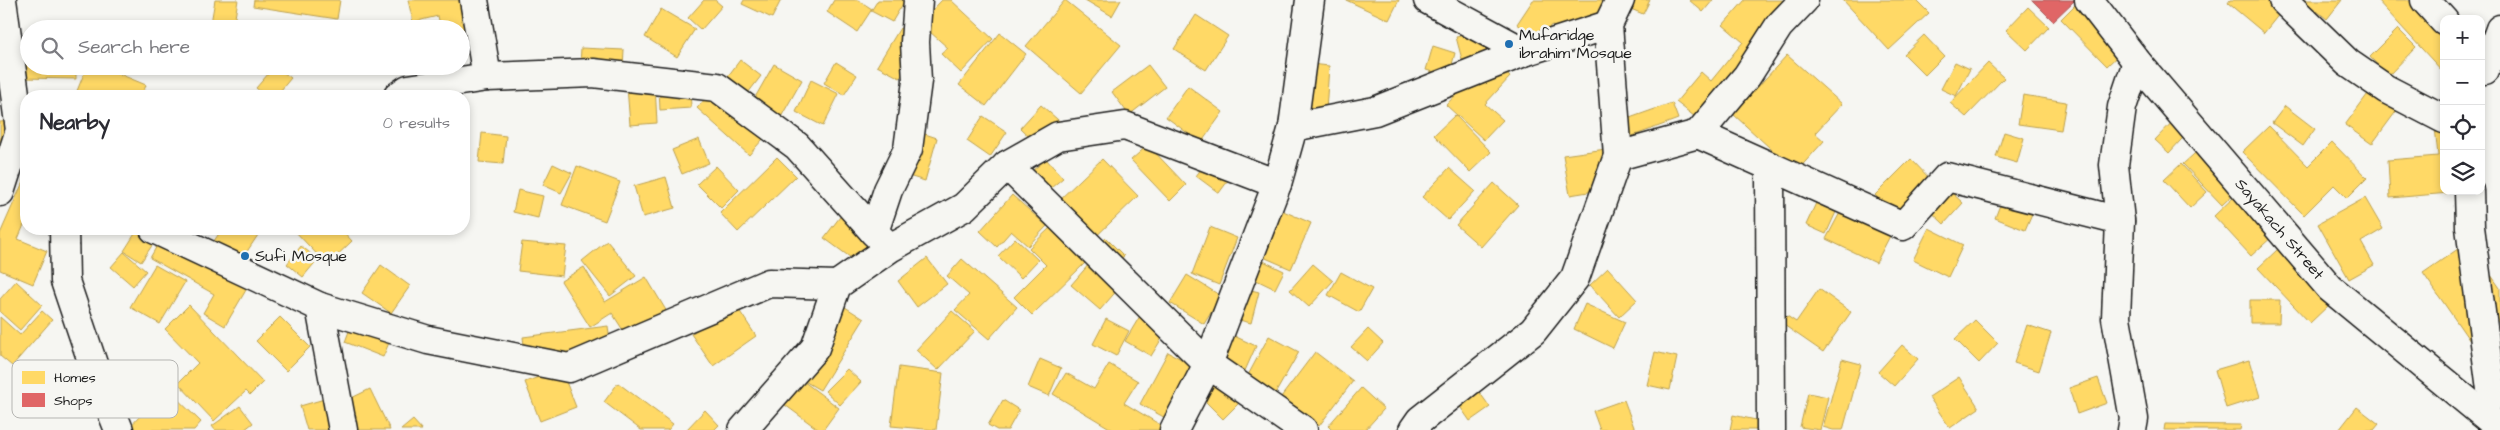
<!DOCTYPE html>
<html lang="en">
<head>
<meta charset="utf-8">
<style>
  body { margin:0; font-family:"Architects Daughter",sans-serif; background:#f2f2f3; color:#2b2b33 }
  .controls { position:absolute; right:15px; top:15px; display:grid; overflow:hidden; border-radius:10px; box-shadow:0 2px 8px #0003 }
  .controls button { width:45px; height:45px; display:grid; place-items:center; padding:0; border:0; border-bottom:1px solid #e1e1e2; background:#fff; color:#2b2b33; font:25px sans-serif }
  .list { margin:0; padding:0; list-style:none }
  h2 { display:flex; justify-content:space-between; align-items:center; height:65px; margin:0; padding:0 20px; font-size:21px }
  h2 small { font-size:16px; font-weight:400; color:#7c7c81 }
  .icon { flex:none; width:28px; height:28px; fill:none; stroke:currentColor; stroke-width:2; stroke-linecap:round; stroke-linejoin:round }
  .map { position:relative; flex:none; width:2500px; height:430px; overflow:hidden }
  .search { position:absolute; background:#fff; box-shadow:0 2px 8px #0003; left:20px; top:20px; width:450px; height:55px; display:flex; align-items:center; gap:12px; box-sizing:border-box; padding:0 18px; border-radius:28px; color:#7c7c81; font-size:19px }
  .panel { position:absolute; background:#fff; box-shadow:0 2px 8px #0003; left:20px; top:90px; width:450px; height:145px; border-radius:20px }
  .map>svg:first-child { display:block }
  .homes { fill:#ffd966; stroke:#bba050 }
  .shops { fill:#e06666; stroke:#a55050 }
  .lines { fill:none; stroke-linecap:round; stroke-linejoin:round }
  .street-casing { stroke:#1c1c1c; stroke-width:31 }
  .street { stroke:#f6f6f2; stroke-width:28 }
  .poi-dot { fill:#1f6fb2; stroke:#f6f6f2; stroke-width:2 }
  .labels { text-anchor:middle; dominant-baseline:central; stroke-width:5; stroke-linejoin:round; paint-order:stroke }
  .poi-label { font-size:16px; fill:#1c1c1c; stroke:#f6f6f2; text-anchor:start }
  .street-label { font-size:16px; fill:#1c1c1c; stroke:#f6f6f2 }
  .key { fill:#f6f6f2; stroke:#b5b5b2; stroke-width:1 }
  .key-label { font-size:14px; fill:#1c1c1c }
</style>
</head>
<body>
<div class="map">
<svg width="2500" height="430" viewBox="0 0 2500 430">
  <rect width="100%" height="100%" fill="#f6f6f2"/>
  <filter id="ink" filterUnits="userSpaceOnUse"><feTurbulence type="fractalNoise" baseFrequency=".02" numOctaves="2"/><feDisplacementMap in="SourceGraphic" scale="10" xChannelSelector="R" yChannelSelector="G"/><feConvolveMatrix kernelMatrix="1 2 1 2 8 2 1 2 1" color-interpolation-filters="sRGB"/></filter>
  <g filter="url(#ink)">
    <g class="homes">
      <path d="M215,0H238L233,29H210Z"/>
      <path d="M254,0H340L337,19L253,6Z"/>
      <path d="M408,0H472L483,43L461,49V29H441L438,16L413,22Z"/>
      <path d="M704,0H715L722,6L701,30L688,18Z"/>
      <path d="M744,0H781L772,18L742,4Z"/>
      <path d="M834,0H858L872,9L857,32L827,12Z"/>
      <path d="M878,0H905L892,22L871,11Z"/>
      <path d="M942,0H951L993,39L961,73L941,54L948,48L920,23Z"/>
      <path d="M1065,0L1121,45L1081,93L1026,46Z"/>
      <path d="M1085,0H1121L1112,16Z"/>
      <path d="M1346,0H1399L1389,20Z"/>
      <path d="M1533,0H1609L1580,45L1551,25L1541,40L1517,24Z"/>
      <path d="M1629,0H1650L1643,14L1626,7Z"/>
      <path d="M1689,0H1713L1703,12Z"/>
      <path d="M1745,0H1783L1793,9L1699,120L1676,102L1701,72L1711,81L1743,42L1723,25Z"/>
      <path d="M1843,0H1916L1929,13L1889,50Z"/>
      <path d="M2080,0L2128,46L2107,66L2061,19Z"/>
      <path d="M2230,0H2284L2288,3L2264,33L2228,3Z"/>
      <path d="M2303,0H2342L2327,19Z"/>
      <path d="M2377,0H2436L2444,19V73Z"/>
      <path d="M2028,7L2049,27L2027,50L2006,30Z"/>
      <path d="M661,9L695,29L677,57L645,37Z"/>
      <path d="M1196,15L1228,36L1206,70L1174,49Z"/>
      <path d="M900,28L922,40L900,78L877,66Z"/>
      <path d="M1493,29L1499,54L1463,63L1456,37Z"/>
      <path d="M2398,29L2416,47L2388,76L2370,57Z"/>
      <path d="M1000,33L1026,54L986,106L959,85Z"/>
      <path d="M1924,35L1944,56L1925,75L1904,54Z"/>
      <path d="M24,46H29V66H76V79L23,78Z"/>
      <path d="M1433,46L1455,53L1449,76L1426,70Z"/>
      <path d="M581,48L624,50L623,68L580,66Z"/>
      <path d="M1787,55L1842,104L1815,133L1824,141L1796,172L1733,114Z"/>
      <path d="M1490,58L1510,77L1485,104L1503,120L1484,140L1446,105Z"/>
      <path d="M740,60L761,76L748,93L728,76Z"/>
      <path d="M836,62L857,75L844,95L824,83Z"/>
      <path d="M1955,62L1970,69L1956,96L1941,89Z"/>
      <path d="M1988,63L2004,78L1966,117L1950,103Z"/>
      <path d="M774,64L802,80L781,117L753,101Z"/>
      <path d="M1312,64L1329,66L1326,111L1308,110Z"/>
      <path d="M1148,65L1165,87L1129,115L1112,92Z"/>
      <path d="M87,66H100L146,85L142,96H75Z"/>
      <path d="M275,66L291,78L276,96H266L256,88Z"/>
      <path d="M811,80L839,94L823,126L796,112Z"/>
      <path d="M2376,83L2403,102L2372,144L2345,125Z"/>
      <path d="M655,85L657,123L630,125L627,87Z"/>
      <path d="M718,85L769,132L749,155L697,108Z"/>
      <path d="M690,86L691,108L660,110L659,88Z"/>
      <path d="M1188,86L1223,112L1201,143L1166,117Z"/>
      <path d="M2023,95L2066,102L2061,130L2018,124Z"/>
      <path d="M1672,103L1678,119L1630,137L1624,120Z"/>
      <path d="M1041,105L1065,126L1043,150L1020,128Z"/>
      <path d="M2285,106L2315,129L2303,146L2272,123Z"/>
      <path d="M1455,115L1491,152L1470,172L1434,135Z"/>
      <path d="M983,116L1007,132L990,157L967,141Z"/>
      <path d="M2178,116L2192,128L2169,153L2155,140Z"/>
      <path d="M10,121L0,151V122Z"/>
      <path d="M2269,126L2308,166L2332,142L2367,178L2347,198L2334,185L2304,215L2242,152Z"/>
      <path d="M2444,126V191H2473L2390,198L2388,160L2438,156L2435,127Z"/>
      <path d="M919,132L937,138L925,181L905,175Z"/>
      <path d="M2004,132L2024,138L2017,163L1996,157Z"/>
      <path d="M482,133L506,136L503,164L479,162Z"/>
      <path d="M699,139L709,163L682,174L672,150Z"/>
      <path d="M1148,145L1186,185L1170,201L1131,160Z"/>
      <path d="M2204,145L2242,186L2222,205L2183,164Z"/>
      <path d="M1606,149L1613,188L1570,195L1563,155Z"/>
      <path d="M777,157L796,176L738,232L720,213Z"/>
      <path d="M1210,157L1233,174L1219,193L1196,176Z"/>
      <path d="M1046,159L1063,178L1034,202L1018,183Z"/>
      <path d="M1102,159L1138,196L1085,247L1058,201Z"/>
      <path d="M1911,159L1932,181L1896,217L1875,195Z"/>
      <path d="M553,164L572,173L561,193L543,185Z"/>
      <path d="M2181,164L2207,192L2190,208L2164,180Z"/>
      <path d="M577,166L620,182L605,221L562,205Z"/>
      <path d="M716,166L739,190L721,208L697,184Z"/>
      <path d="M1449,168L1475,191L1448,220L1422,197Z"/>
      <path d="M26,175V220L18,239L47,251L33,284L0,270V234Z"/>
      <path d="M666,177L675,208L643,217L634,186Z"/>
      <path d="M1940,182L1963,203L1944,224L1922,203Z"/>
      <path d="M1494,183L1518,205L1481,247L1456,225Z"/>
      <path d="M2006,189L2037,202L2025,230L1995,218Z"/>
      <path d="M518,190L543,196L538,218L513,212Z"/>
      <path d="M2237,194L2274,235L2251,256L2214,216Z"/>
      <path d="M1012,195L1047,226L1028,246L1011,231L997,247L980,231Z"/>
      <path d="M2365,198L2383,229L2361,242L2374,265L2349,279L2318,224Z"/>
      <path d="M1816,203L1836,212L1826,234L1806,225Z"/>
      <path d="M1274,207L1311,223L1291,269L1254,253Z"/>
      <path d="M1843,207L1892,232L1876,263L1826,239Z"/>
      <path d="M843,213L877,239L858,263L824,238Z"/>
      <path d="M1051,227L1086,262L1032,315L1014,297L1046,265L1029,248Z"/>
      <path d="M1210,227L1237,238L1219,285L1192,274Z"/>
      <path d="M1929,228L1963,245L1948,277L1913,260Z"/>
      <path d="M138,229H150L159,235L141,262L124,251Z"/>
      <path d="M222,229H262L242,259L214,241Z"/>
      <path d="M293,229H341L352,241L327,265Z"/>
      <path d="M166,230L253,278L225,326L203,313L214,294L150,258Z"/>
      <path d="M1015,238L1038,260L1021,278L998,256Z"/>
      <path d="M1106,238L1124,256L1108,270L1091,252Z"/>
      <path d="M607,241L636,276L610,296L582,261Z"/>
      <path d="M522,242L566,246L562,276L518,271Z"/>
      <path d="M2468,242L2500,288V320L2470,341L2423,273Z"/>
      <path d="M301,246L318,259L303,277L287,264Z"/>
      <path d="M2278,249L2330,304L2310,323L2258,268Z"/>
      <path d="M124,252L146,271L133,286L111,267Z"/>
      <path d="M1255,257L1284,271L1275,289L1246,275Z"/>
      <path d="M927,258L947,284L917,307L898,281Z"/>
      <path d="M962,259L1017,307L989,339L955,310L969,295L947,276Z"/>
      <path d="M1090,263L1119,288L1100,310L1071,285Z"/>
      <path d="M1313,264L1333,281L1309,307L1290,290Z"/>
      <path d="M155,265L185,282L160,324L130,307Z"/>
      <path d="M381,265L410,286L391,313L362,293Z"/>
      <path d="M584,267L605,302L646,277L670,317L630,341L612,313L590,327L561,281Z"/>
      <path d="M1608,268L1637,300L1619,317L1590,285Z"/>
      <path d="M1341,272L1372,289L1359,312L1328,295Z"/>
      <path d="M1187,275L1221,296L1204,324L1170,303Z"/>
      <path d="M16,281L42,305L20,330L0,312V299Z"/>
      <path d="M1240,287L1259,292L1251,323L1231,318Z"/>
      <path d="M1819,289L1851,312L1823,352L1781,323L1787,316L1796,322Z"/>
      <path d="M2250,300H2280L2279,323H2250Z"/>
      <path d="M735,304L756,336L713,366L691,334Z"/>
      <path d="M1585,304L1625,322L1613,348L1574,329Z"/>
      <path d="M189,305L263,382L250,395L246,391L214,421L178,383L198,363L165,329Z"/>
      <path d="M845,307L864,319L820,390L801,379Z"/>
      <path d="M42,311L52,320L12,366L0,356V317L20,335Z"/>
      <path d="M952,311L975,331L938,370L916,350Z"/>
      <path d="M1143,311L1169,327L1151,356L1125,341Z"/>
      <path d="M280,317L310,347L286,371L256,341Z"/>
      <path d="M1106,319L1129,331L1116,356L1093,344Z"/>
      <path d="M1975,320L1998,343L1979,363L1955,339Z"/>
      <path d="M352,323L391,338L383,357L345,342Z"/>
      <path d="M2027,325L2051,333L2039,371L2014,363Z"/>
      <path d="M608,326L611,350L526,362L523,337Z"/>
      <path d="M1368,329L1383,343L1367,361L1351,347Z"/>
      <path d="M1232,335L1256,346L1244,373L1220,362Z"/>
      <path d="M1269,336L1299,352L1275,394L1246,379Z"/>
      <path d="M1902,345L1918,359L1894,386L1878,372Z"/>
      <path d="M1168,352L1200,369L1171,421L1140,404Z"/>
      <path d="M1315,352L1353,381L1319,426L1281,397Z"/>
      <path d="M1655,352L1677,357L1670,390L1647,385Z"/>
      <path d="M1040,359L1061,368L1049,396L1028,387Z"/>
      <path d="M1842,359L1861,364L1843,430H1833L1823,427Z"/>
      <path d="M2249,360L2260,397L2226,408L2215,370Z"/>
      <path d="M1109,364L1138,381L1124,403L1169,430H1113L1053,394L1066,373L1094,389Z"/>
      <path d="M899,367L943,373L936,430L891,426Z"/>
      <path d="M561,369L576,407L540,421L525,382Z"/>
      <path d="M847,369L861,382L840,405L825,391Z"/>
      <path d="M1217,369L1244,398L1223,419L1195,391Z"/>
      <path d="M1959,377L1979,408L1950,428L1929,397Z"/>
      <path d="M2098,378L2107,403L2077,414L2069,388Z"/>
      <path d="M803,381L839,408L823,430H819L785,405Z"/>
      <path d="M1472,382L1490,407L1470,421L1452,395Z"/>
      <path d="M618,383L673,424L668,430H641L604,402Z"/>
      <path d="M166,388L201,422L194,430H127Z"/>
      <path d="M1361,388L1384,409L1365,430H1332L1328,426Z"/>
      <path d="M370,389L390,430H347L335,406Z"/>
      <path d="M1808,393L1828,397L1820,430L1800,427Z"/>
      <path d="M328,398L338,430H307L300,406Z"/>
      <path d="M1003,400L1019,410L1008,430H997L988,425Z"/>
      <path d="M1624,400L1635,430H1600L1593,411Z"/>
      <path d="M240,406L253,423L244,430H215L212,426Z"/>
      <path d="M2357,407L2379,424L2374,430H2339Z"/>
      <path d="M705,410L719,425L714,430H686Z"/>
      <path d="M1733,415L1765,422L1763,430H1730Z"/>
      <path d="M413,420L422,430H401Z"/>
      <path d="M2165,424L2241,425L2240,430H2164Z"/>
    </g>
    <path class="shops" d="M2032,0H2075L2053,21Z"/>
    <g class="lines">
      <g class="street-casing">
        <g id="street">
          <path d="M474,0L487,77"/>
          <path d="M1428,0L1524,52"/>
          <path id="s1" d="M2089,0L2137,62L2330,288L2500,428"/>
          <path d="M2283,0L2348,63L2386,89L2444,119"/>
          <path d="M2425,0L2444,21"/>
          <path d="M2485,70L2500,29"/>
          <path d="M398,96L408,89L487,77L593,73L717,87L797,146L874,232"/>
          <path d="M1293,127L1375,111L1524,52L1608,25"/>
          <path d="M1698,134L1903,226L1947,177L2120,221"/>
          <path d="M1618,156L1698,134L1747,76L1779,26L1804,0"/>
          <path d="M1007,165L1058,136L1125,126L1277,184"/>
          <path d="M1770,168L1771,430"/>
          <path d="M2469,191L2470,227L2492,397"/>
          <path d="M0,192L20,130L2,0"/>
          <path d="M64,229L65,281L94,367L119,430"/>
          <path d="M154,229L320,307L343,430"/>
          <path d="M884,242L874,232L888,190L908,149L917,81L915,42L918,0"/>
          <path d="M320,307L428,340L569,368L769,283L837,285"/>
          <path d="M743,430L815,348L837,285L890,248L964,207L1007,165L1208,364L1303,430"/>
          <path d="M1174,430L1208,364L1277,184L1293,127L1310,0"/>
          <path d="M1413,430L1420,420L1533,331L1575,278L1618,156L1608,25L1620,0"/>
          <path d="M2132,430L2134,419L2116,318L2120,221L2114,165L2122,107L2137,62"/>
        </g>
      </g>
      <use href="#street" class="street"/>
    </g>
  </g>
  <g class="poi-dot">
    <circle cx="1509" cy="44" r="5"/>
    <circle cx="245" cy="256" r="5"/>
  </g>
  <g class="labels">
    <g class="poi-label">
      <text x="1519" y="35">Mufaridge<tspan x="1519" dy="18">ibrahim Mosque</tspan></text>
      <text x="255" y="256">Sufi Mosque</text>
    </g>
    <g class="street-label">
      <text stroke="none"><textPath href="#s1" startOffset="298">Sayakach Street</textPath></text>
    </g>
  </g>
  <rect x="12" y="360" width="166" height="58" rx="8" class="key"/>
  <rect x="22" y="371" width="23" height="13" fill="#ffd966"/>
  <rect x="22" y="393" width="23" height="14" fill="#e06666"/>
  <g class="key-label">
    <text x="54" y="382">Homes</text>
    <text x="54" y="405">Shops</text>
  </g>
</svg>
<div class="controls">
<button>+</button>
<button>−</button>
<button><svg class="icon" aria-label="locate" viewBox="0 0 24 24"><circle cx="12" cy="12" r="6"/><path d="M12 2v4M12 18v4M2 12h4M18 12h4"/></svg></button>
<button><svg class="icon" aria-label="layers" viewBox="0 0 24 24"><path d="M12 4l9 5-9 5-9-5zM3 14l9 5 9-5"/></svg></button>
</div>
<div class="search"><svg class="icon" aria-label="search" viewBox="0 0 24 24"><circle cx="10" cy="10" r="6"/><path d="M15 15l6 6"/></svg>Search here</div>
<section class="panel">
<h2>Nearby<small>0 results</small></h2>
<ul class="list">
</ul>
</section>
</div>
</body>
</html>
